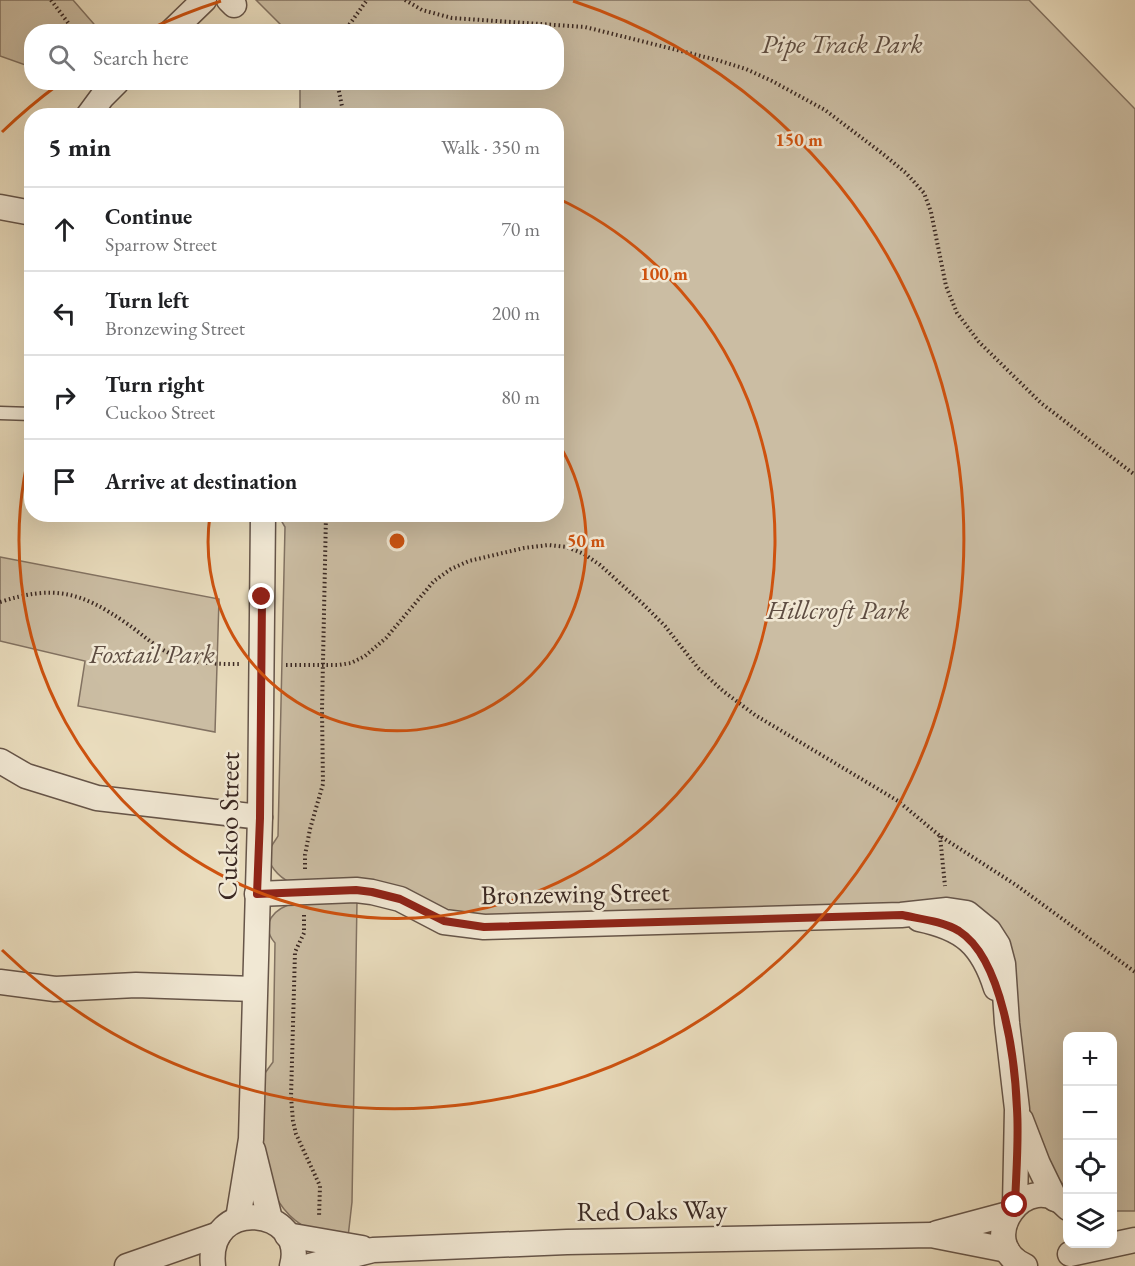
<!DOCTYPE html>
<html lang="en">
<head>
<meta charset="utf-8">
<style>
  body { margin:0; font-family:"EB Garamond",serif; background:#f2f2f2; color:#202124 }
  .controls { position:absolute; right:18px; bottom:18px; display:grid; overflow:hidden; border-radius:12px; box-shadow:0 6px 24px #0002 }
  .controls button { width:54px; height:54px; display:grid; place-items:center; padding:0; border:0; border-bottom:2px solid #e0e0e0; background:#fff; color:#202124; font:30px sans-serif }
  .stop { position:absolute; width:18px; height:18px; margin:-14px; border:4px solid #8f2418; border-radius:50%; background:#fff }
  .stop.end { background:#8f2418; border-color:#fff; box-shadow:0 2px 6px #0008 }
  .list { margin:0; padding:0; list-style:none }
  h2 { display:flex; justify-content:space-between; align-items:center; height:78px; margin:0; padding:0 24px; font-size:26px }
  h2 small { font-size:20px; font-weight:400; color:#757577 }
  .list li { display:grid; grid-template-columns:39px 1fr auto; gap:18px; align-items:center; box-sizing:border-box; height:84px; padding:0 24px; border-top:2px solid #e0e0e0 }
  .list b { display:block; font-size:22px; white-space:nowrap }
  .list p { margin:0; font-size:20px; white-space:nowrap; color:#757577 }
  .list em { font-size:20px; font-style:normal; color:#757577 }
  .icon { flex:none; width:33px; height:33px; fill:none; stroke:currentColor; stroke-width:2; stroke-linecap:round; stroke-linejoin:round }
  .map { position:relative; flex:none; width:1135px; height:1266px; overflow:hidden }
  .search { position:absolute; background:#fff; box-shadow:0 6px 24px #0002; left:24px; top:24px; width:540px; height:66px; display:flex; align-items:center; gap:15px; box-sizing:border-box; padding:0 21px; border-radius:24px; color:#757577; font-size:22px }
  .panel { position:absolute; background:#fff; box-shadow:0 6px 24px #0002; left:24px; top:108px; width:540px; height:414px; border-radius:24px }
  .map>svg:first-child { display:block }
  .green { fill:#cbbda3; stroke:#827262; stroke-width:1.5 }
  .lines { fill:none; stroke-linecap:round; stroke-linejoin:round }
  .lane-casing { stroke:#665549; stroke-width:15 }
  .street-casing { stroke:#665549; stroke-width:27 }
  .path { stroke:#3a2822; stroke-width:4; stroke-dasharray:1.5 3; stroke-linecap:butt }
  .lane { stroke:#f1e8d4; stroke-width:12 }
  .street { stroke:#f1e8d4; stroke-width:24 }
  .route { stroke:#8f2418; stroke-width:8 }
  .ring { fill:none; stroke:#ce520f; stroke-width:3 }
  .labels { text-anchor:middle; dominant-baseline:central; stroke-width:5; stroke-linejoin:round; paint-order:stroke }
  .park-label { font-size:27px; font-style:italic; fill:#5e4d42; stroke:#f1e8d4 }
  .street-label { font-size:27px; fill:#3a2822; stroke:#f1e8d4 }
  .centre { fill:#ce520f; stroke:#f1e8d4; stroke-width:3 }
  .ring-label { font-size:18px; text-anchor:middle; font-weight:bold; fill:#ce520f; stroke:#f1e8d4; stroke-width:5; stroke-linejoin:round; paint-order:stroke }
</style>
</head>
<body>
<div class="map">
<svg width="1135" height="1266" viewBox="0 0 1135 1266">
  <rect width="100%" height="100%" fill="#e9dcbd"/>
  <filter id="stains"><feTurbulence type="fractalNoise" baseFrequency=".00333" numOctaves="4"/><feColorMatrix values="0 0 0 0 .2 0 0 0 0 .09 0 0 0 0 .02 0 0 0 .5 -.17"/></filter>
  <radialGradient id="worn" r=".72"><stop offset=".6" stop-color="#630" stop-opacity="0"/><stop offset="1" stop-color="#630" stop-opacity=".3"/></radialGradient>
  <g class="green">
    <path d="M0,0H73L100,31L32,32L31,67L0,56Z"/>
    <path d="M256,0H1029L1135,109V1211H1113L1112,1036H1068L1067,1189L1055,1175L1027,1112L997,922L479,916L291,883C279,877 265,864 270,850C271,845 276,840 278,836L285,527L278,515L556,514V116L300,115V83L556,82V32L287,31Z"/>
    <path d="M0,557L219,599L215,732L78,706L85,661L0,641Z"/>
    <path d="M357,901L352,1202L348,1237C334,1234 315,1233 303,1226C252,1194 263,1125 265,1073L273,1062L275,943C259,924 274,908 295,903Z"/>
  </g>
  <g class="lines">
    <g class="lane-casing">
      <path id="lane" d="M0,413L32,414"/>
    </g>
    <g class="street-casing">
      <g id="street">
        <path d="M229,0L234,5"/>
        <path d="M171,32L204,0"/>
        <path d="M88,116L102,97L117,82"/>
        <path d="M0,207L32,213"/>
        <path d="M0,761L26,776L97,798L260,817"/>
        <path d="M257,894L356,890L372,892L400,899L444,922L484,927L901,915L947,910L967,913L989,931L998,945L1003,964L1007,1023L1017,1109L1015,1205"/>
        <path d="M919,919C963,928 982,944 996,988"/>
        <path d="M0,982L55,989L136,985L254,989"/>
        <path d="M1021,1120L1038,1164L1055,1199"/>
        <path d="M253,1150L270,1219"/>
        <path d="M238,1219L251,1139L260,817L263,514"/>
        <path d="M937,1233L1008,1214"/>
        <path d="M287,1235L362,1248"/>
        <path d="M1070,1254L1135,1240"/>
        <path d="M127,1266L219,1234"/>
        <path d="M213,1266C205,1195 308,1207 292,1266"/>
        <path d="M310,1266L373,1250L567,1242L931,1235L1007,1250"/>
        <path d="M1025,1266C972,1242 1027,1164 1068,1208"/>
      </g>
    </g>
    <g class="path">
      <path d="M51,0L75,32"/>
      <path d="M405,0L422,10L452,18L585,27L717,60L746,69L772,81L825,110L883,154L906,173L924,193L931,212L946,286L957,313L979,342L1041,403L1135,475"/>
      <path d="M344,32L367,0"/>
      <path d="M337,82L344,116"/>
      <path d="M0,602C53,585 80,591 126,623C141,633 155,647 171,654C193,664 216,664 239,664"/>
      <path d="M286,665H339L351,663L365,656L386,638L434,581L451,569L469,561L524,548L548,545L567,547L584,554L600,565L643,604L665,626L698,668L723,691L755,715L898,801L940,836L1016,885L1135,972"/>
      <path d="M940,836L945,886"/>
      <path d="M305,869V855L310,829L323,784L322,710L326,514"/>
      <path d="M304,915V933L295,952L291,1097L293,1121L296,1134L320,1186L319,1217"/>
    </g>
    <use href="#lane" class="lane"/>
    <use href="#street" class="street"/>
  </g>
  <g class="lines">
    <path class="route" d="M262,597L260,818L257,894L356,890L372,892L400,899L444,921L484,927L902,915C920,919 942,921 959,931C1003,959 1015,1060 1017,1109C1019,1141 1016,1174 1015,1205"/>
  </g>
  <g class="ring">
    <path d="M557 441A189 189 0 1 1 210 515"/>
    <path d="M557 198A378 378 0 1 1 31 446"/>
    <path d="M2 132A568 568 0 0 1 59 84M148 30A568 568 0 0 1 221 1M573 1A568 568 0 1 1 2 950"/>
  </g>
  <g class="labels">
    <g class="park-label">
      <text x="842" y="43">Pipe Track Park</text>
      <text x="838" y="609">Hillcroft Park</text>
      <text x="152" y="653">Foxtail Park</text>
    </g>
    <g class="street-label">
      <text transform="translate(228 826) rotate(-89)">Cuckoo Street</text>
      <text transform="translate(575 893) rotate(-1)">Bronzewing Street</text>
      <text transform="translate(652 1210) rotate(-1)">Red Oaks Way</text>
    </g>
  </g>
  <circle cx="397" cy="541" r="9" class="centre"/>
  <g class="ring-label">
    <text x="799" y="146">150 m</text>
    <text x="664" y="280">100 m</text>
    <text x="586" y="547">50 m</text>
  </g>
  <rect width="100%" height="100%" filter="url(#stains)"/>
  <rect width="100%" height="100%" fill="url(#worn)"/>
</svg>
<div class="controls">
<button>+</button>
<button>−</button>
<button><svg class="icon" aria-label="locate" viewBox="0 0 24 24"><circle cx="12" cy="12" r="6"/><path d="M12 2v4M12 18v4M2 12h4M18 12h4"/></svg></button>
<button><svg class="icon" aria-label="layers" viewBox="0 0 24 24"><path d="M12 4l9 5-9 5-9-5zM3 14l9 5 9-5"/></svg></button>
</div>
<div class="stop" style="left:1015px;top:1205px"></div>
<div class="stop end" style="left:262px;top:597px"></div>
<div class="search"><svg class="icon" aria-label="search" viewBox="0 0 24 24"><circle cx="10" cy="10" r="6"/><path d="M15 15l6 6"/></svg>Search here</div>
<section class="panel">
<h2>5 min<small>Walk · 350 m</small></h2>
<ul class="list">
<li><svg class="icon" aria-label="ahead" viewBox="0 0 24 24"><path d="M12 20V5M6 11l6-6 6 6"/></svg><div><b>Continue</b><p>Sparrow Street</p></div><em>70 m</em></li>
<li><svg class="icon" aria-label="left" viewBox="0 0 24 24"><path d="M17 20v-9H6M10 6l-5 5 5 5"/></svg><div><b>Turn left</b><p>Bronzewing Street</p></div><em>200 m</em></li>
<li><svg class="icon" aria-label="right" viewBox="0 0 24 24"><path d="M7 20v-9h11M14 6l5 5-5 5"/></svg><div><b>Turn right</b><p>Cuckoo Street</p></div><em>80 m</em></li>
<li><svg class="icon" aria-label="arrive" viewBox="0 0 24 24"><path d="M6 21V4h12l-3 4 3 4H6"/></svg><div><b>Arrive at destination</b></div></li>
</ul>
</section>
</div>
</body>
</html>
